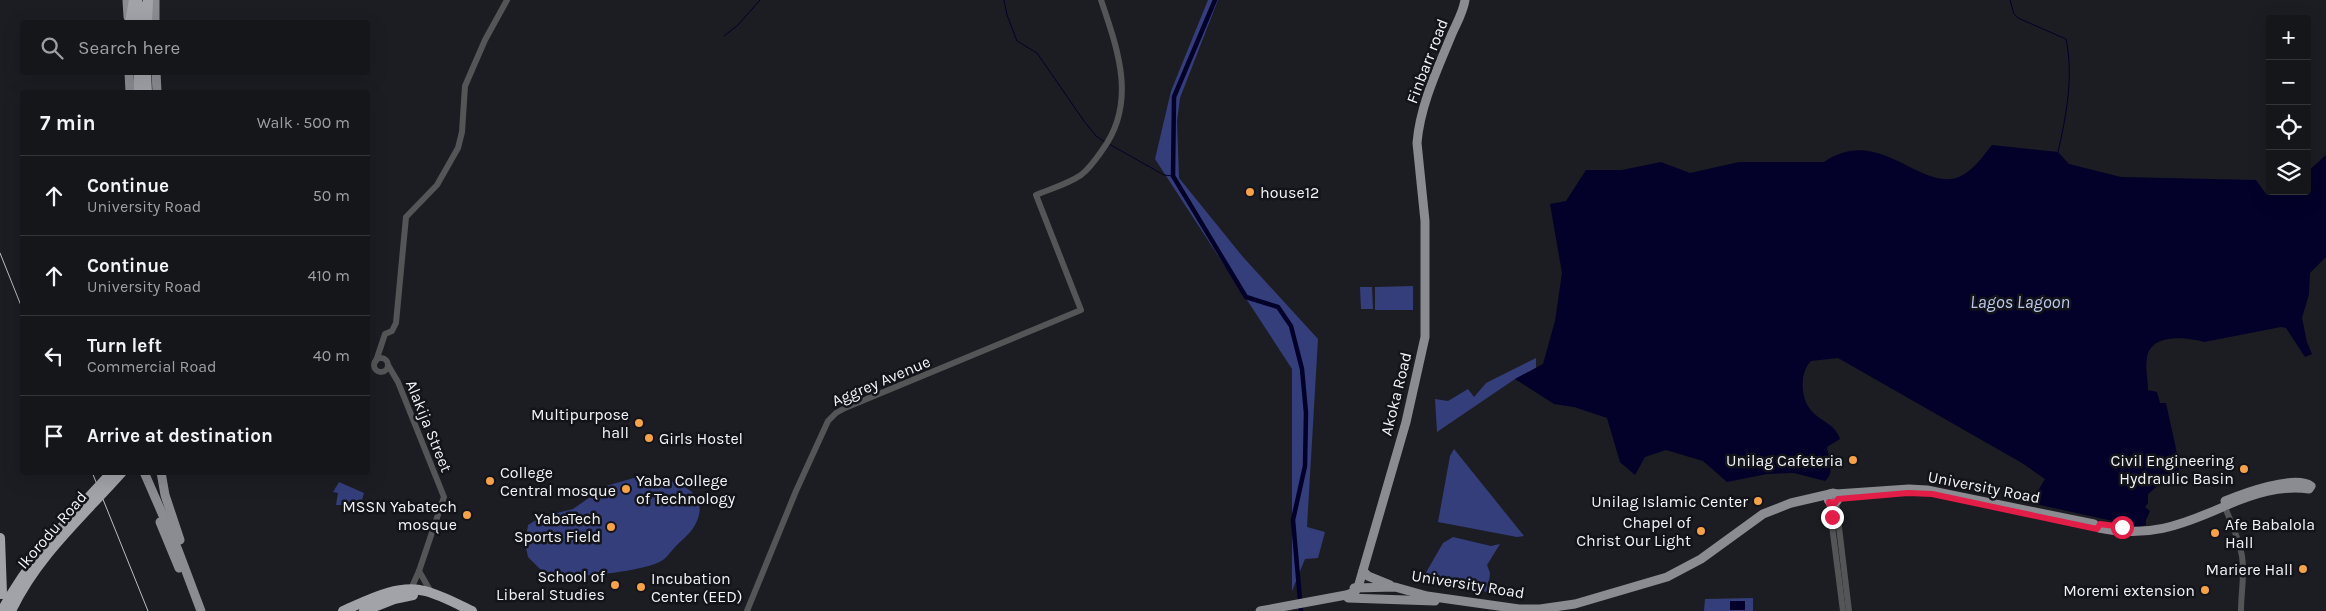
<!DOCTYPE html>
<html lang="en">
<head>
<meta charset="utf-8">
<style>
  body { margin:0; font-family:Karla,sans-serif; background:#212327; color:#f1f3f6 }
  .controls { position:absolute; right:15px; top:15px; display:grid; overflow:hidden; border-radius:5px; box-shadow:0 5px 20px #0002 }
  .controls button { width:45px; height:45px; display:grid; place-items:center; padding:0; border:0; border-bottom:1px solid #333539; background:#14161a; color:#f1f3f6; font:25px sans-serif }
  .stop { position:absolute; width:15px; height:15px; margin:-11px; border:4px solid #e11d48; border-radius:50%; background:#fff }
  .stop.end { background:#e11d48; border-color:#fff; box-shadow:0 1px 5px #0008 }
  .list { margin:0; padding:0; list-style:none }
  h2 { display:flex; justify-content:space-between; align-items:center; height:65px; margin:0; padding:0 20px; font-size:21px }
  h2 small { font-size:16px; font-weight:400; color:#9d9fa2 }
  .list li { display:grid; grid-template-columns:32px 1fr auto; gap:15px; align-items:center; box-sizing:border-box; height:80px; padding:0 20px; border-top:1px solid #333539 }
  .list b { display:block; font-size:19px; white-space:nowrap }
  .list p { margin:0; font-size:16px; white-space:nowrap; color:#9d9fa2 }
  .list em { font-size:16px; font-style:normal; color:#9d9fa2 }
  .icon { flex:none; width:28px; height:28px; fill:none; stroke:currentColor; stroke-width:2; stroke-linecap:round; stroke-linejoin:round }
  .map { position:relative; flex:none; width:2326px; height:611px; overflow:hidden }
  .search { position:absolute; background:#14161a; box-shadow:0 5px 20px #0002; left:20px; top:20px; width:350px; height:55px; display:flex; align-items:center; gap:12px; box-sizing:border-box; padding:0 18px; border-radius:5px; color:#9d9fa2; font-size:19px }
  .panel { position:absolute; background:#14161a; box-shadow:0 5px 20px #0002; left:20px; top:90px; width:350px; height:385px; border-radius:5px }
  .map>svg:first-child { display:block }
  .green { fill:#343e7a }
  .water { fill:#030029 }
  .lines { fill:none; stroke-linecap:round; stroke-linejoin:round }
  .stream { stroke:#030029; stroke-width:1 }
  .canal { stroke:#030029; stroke-width:4.5 }
  .minor { stroke:#545557; stroke-width:6 }
  .major { stroke:#8b8c92; stroke-width:9 }
  .highway { stroke:#a1a3a9; stroke-width:10 }
  .rail { stroke:#bcbdc1; stroke-width:1 }
  .highway-bridge { stroke:#a1a3a9; stroke-width:10 }
  .route { stroke:#e11d48; stroke-width:6 }
  .poi-dot { fill:#f7a149; stroke:#121419; stroke-width:2 }
  .labels { text-anchor:middle; dominant-baseline:central; stroke-width:5; stroke-linejoin:round; paint-order:stroke }
  .street-label { font-size:16px; fill:#f2f3f6; stroke:#121419 }
  .poi-label { font-size:16px; fill:#f2f3f6; stroke:#121419; text-anchor:end }
  .water-label { font-size:18px; font-style:italic; fill:#bdc8ef; stroke:#121419 }
</style>
</head>
<body>
<div class="map">
<svg width="2326" height="611" viewBox="0 0 2326 611">
  <rect width="100%" height="100%" fill="#1b1d22"/>
  <g class="green">
    <path d="M1208,0H1218L1180,98L1177,121L1179,178L1243,257L1318,339L1307,527L1325,532L1318,558L1305,559L1292,591V369L1155,159L1171,91Z"/>
    <path d="M1413,286V310H1375V287Z"/>
    <path d="M1360,287H1372L1373,309H1361Z"/>
    <path d="M1536,358V368L1515,379L1437,432L1435,399L1448,401L1468,389L1474,397L1486,383Z"/>
    <path d="M1454,449L1524,536L1517,537L1438,522L1450,456Z"/>
    <path d="M637,477C662,476 714,486 696,523C692,532 683,539 676,546C672,550 668,556 663,560C644,572 585,576 562,577L553,575L540,569L528,557L525,543L528,525L541,517L573,509L606,486Z"/>
    <path d="M339,482L364,493L359,510L345,505H336L338,493L333,492Z"/>
    <path d="M1453,537L1491,546L1500,544L1487,565L1490,573L1488,592L1432,582L1420,583L1443,543Z"/>
    <path d="M1753,598V611H1704L1705,599Z"/>
  </g>
  <g class="water">
    <path d="M1992,145L2058,152L2069,164L2121,177L2256,180L2267,195L2288,191H2307V172L2326,155V257L2310,273L2309,294L2302,318L2307,342L2312,354L2305,357L2286,328L2281,327L2204,342C2187,337 2150,333 2147,358C2145,368 2148,380 2148,390L2157,392L2160,403H2166L2180,467L2175,477L2167,478L2148,494V503L2145,507L2150,511L2146,520V525L2140,527L2031,503L2045,479L2022,463L1838,358L1811,361C1800,372 1800,396 1810,409C1819,421 1836,424 1840,439L1827,447C1829,459 1835,473 1825,481L1794,473L1767,474L1727,482L1703,461L1666,450L1645,457L1635,475L1620,462L1607,418L1574,407L1554,404L1515,379L1543,364L1555,321L1562,273L1550,204L1566,201L1586,170H1622L1661,162L1690,173L1739,162H1824C1879,124 1920,192 1959,177C1973,171 1983,156 1992,145Z"/>
    <rect x="1730" y="601" width="15" height="9"/>
  </g>
  <g class="lines">
    <g class="stream">
      <path d="M1004,0L1007,15L1017,41L1037,53L1084,121L1096,136L1105,142"/>
      <path d="M2010,0L2014,14L2018,18L2066,39C2074,76 2066,117 2058,152"/>
      <path d="M724,36L738,25L760,0"/>
      <path d="M1109,144L1164,175L1173,176"/>
    </g>
    <path class="canal" d="M1215,0L1174,97L1173,176L1246,297L1278,307L1291,326L1302,369L1306,413L1305,466L1293,520L1301,611"/>
    <g class="minor">
      <circle cx="381" cy="365" r="7"/>
      <path d="M376,361L385,334L392,331L396,323L406,217L437,185L458,148L462,132L465,86L485,40L507,0"/>
      <path d="M388,365L398,382L444,497L419,571L411,589"/>
      <path d="M1829,502L1843,611"/>
      <path d="M1836,502L1849,611"/>
      <path d="M2225,507C2231,523 2239,538 2242,556C2245,574 2241,592 2241,611"/>
      <path d="M419,571L431,592"/>
      <path d="M747,611L796,491L828,421L836,413L845,408L1081,310L1036,195C1050,189 1068,184 1081,175C1090,168 1096,159 1103,149C1137,102 1118,50 1101,0"/>
    </g>
    <g class="major">
      <path d="M127,0L128,17"/>
      <path d="M155,0V22"/>
      <path d="M129,72L130,92"/>
      <path d="M156,72L157,92"/>
      <path d="M144,472L178,550L201,611"/>
      <path d="M161,472L165,495L180,540"/>
      <circle cx="1833" cy="498" r="5"/>
      <path d="M1836,494L1909,489L1927,490L2094,524"/>
      <path d="M2225,501C2242,494 2295,474 2311,486L2309,489C2280,485 2253,494 2227,505"/>
      <path d="M160,522L179,568"/>
      <path d="M2099,528C2147,538 2180,526 2223,507"/>
      <path d="M1363,571L1368,576L1390,585"/>
      <path d="M1354,588L1395,587L1427,596L1519,609H1540L1575,604L1667,577L1701,559L1763,514L1791,503L1830,494"/>
      <path d="M1348,598L1435,601"/>
      <path d="M1260,611L1346,595L1355,592L1359,584L1406,422L1425,337V221L1417,143C1420,106 1437,70 1451,36C1456,24 1463,13 1465,0"/>
    </g>
    <g class="highway">
      <path d="M138,3L139,22"/>
      <path d="M130,22L134,0"/>
      <path d="M147,22L148,0"/>
      <path d="M139,72V92"/>
      <path d="M146,72L147,92"/>
      <path d="M0,538L2,594H0"/>
      <path d="M343,611C368,600 397,584 425,591C441,595 457,604 472,611"/>
      <path d="M364,611L394,599L413,595"/>
    </g>
    <g class="rail">
      <path d="M0,253L22,308"/>
      <path d="M92,472L148,611"/>
    </g>
    <g class="highway-bridge">
      <path d="M2,611C30,557 72,516 112,472"/>
      <path d="M11,611C37,556 82,517 122,472"/>
    </g>
  </g>
  <g class="lines">
    <path class="route" d="M1832,517L1829,502L1835,503L1838,499L1908,493L1932,494L2097,529L2100,524L2122,527"/>
  </g>
  <g class="poi-dot">
    <circle cx="1250" cy="192" r="5"/>
    <circle cx="639" cy="423" r="5"/>
    <circle cx="649" cy="438" r="5"/>
    <circle cx="1853" cy="460" r="5"/>
    <circle cx="2244" cy="469" r="5"/>
    <circle cx="490" cy="481" r="5"/>
    <circle cx="626" cy="489" r="5"/>
    <circle cx="1758" cy="501" r="5"/>
    <circle cx="467" cy="515" r="5"/>
    <circle cx="611" cy="527" r="5"/>
    <circle cx="1701" cy="531" r="5"/>
    <circle cx="2215" cy="533" r="5"/>
    <circle cx="2303" cy="569" r="5"/>
    <circle cx="615" cy="585" r="5"/>
    <circle cx="641" cy="587" r="5"/>
    <circle cx="2205" cy="590" r="5"/>
  </g>
  <g class="labels">
    <g class="street-label">
      <text transform="translate(1427 61) rotate(-69)">Finbarr road</text>
      <text transform="translate(881 381) rotate(-23)">Aggrey Avenue</text>
      <text transform="translate(1396 394) rotate(-76)">Akoka Road</text>
      <text transform="translate(429 426) rotate(68)">Alakija Street</text>
      <text transform="translate(1984 487) rotate(11)">University Road</text>
      <text transform="translate(52 530) rotate(-49)">Ikorodu Road</text>
      <text transform="translate(1468 584) rotate(9)">University Road</text>
    </g>
    <g class="poi-label">
      <text x="1260" y="192" text-anchor="start">house12</text>
      <text x="629" y="414">Multipurpose<tspan x="629" dy="18">hall</tspan></text>
      <text x="659" y="438" text-anchor="start">Girls Hostel</text>
      <text x="1843" y="460">Unilag Cafeteria</text>
      <text x="2234" y="460">Civil Engineering<tspan x="2234" dy="18">Hydraulic Basin</tspan></text>
      <text x="500" y="472" text-anchor="start">College<tspan x="500" dy="18">Central mosque</tspan></text>
      <text x="636" y="480" text-anchor="start">Yaba College<tspan x="636" dy="18">of Technology</tspan></text>
      <text x="1748" y="501">Unilag Islamic Center</text>
      <text x="457" y="506">MSSN Yabatech<tspan x="457" dy="18">mosque</tspan></text>
      <text x="601" y="518">YabaTech<tspan x="601" dy="18">Sports Field</tspan></text>
      <text x="1691" y="522">Chapel of<tspan x="1691" dy="18">Christ Our Light</tspan></text>
      <text x="2225" y="524" text-anchor="start">Afe Babalola<tspan x="2225" dy="18">Hall</tspan></text>
      <text x="2293" y="569">Mariere Hall</text>
      <text x="605" y="576">School of<tspan x="605" dy="18">Liberal Studies</tspan></text>
      <text x="651" y="578" text-anchor="start">Incubation<tspan x="651" dy="18">Center (EED)</tspan></text>
      <text x="2195" y="590">Moremi extension</text>
    </g>
    <g class="water-label">
      <text x="2020" y="302">Lagos Lagoon</text>
    </g>
  </g>
</svg>
<div class="controls">
<button>+</button>
<button>−</button>
<button><svg class="icon" aria-label="locate" viewBox="0 0 24 24"><circle cx="12" cy="12" r="6"/><path d="M12 2v4M12 18v4M2 12h4M18 12h4"/></svg></button>
<button><svg class="icon" aria-label="layers" viewBox="0 0 24 24"><path d="M12 4l9 5-9 5-9-5zM3 14l9 5 9-5"/></svg></button>
</div>
<div class="stop" style="left:2122px;top:527px"></div>
<div class="stop end" style="left:1832px;top:517px"></div>
<div class="search"><svg class="icon" aria-label="search" viewBox="0 0 24 24"><circle cx="10" cy="10" r="6"/><path d="M15 15l6 6"/></svg>Search here</div>
<section class="panel">
<h2>7 min<small>Walk · 500 m</small></h2>
<ul class="list">
<li><svg class="icon" aria-label="ahead" viewBox="0 0 24 24"><path d="M12 20V5M6 11l6-6 6 6"/></svg><div><b>Continue</b><p>University Road</p></div><em>50 m</em></li>
<li><svg class="icon" aria-label="ahead" viewBox="0 0 24 24"><path d="M12 20V5M6 11l6-6 6 6"/></svg><div><b>Continue</b><p>University Road</p></div><em>410 m</em></li>
<li><svg class="icon" aria-label="left" viewBox="0 0 24 24"><path d="M17 20v-9H6M10 6l-5 5 5 5"/></svg><div><b>Turn left</b><p>Commercial Road</p></div><em>40 m</em></li>
<li><svg class="icon" aria-label="arrive" viewBox="0 0 24 24"><path d="M6 21V4h12l-3 4 3 4H6"/></svg><div><b>Arrive at destination</b></div></li>
</ul>
</section>
</div>
</body>
</html>
